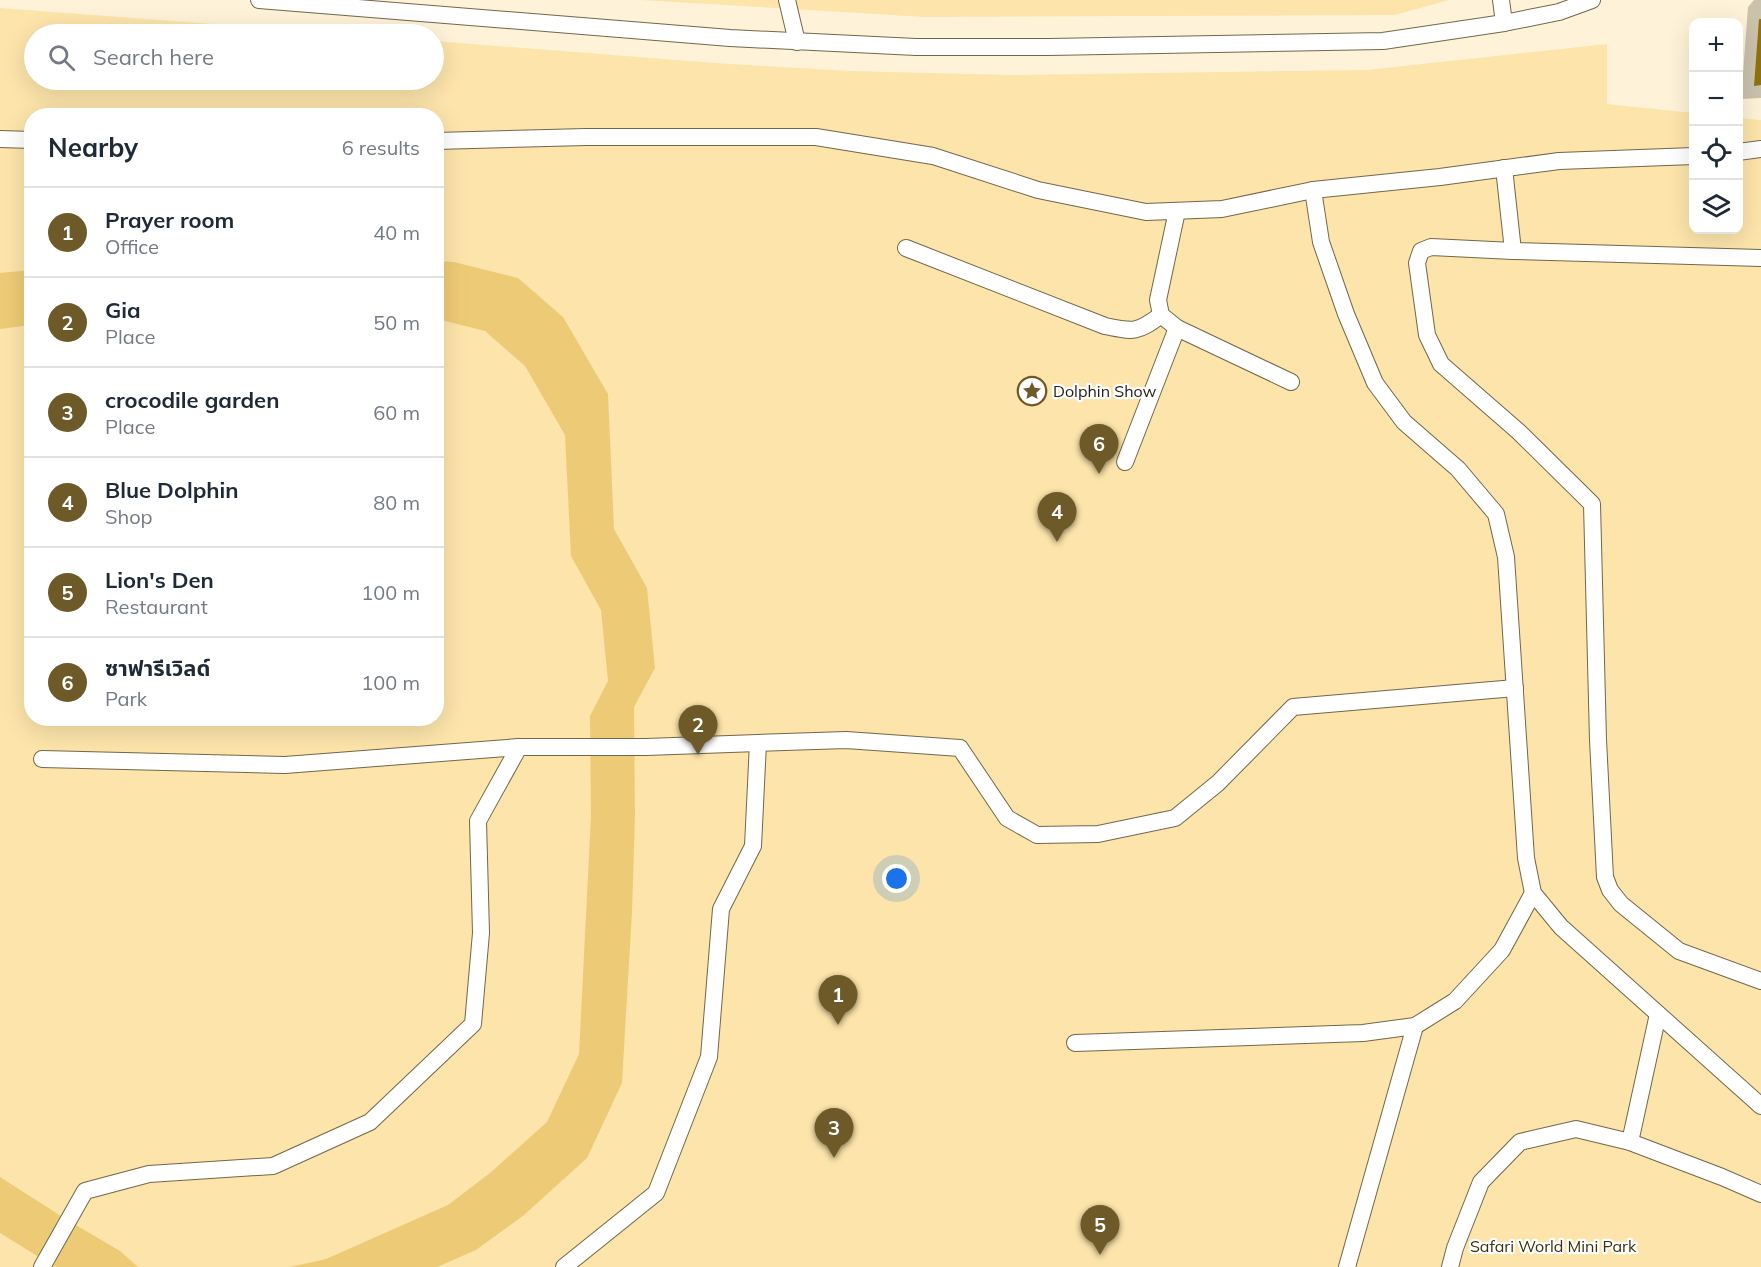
<!DOCTYPE html>
<html lang="en">
<head>
<meta charset="utf-8">
<style>
  body { margin:0; font-family:Mulish,"Noto Sans Thai",sans-serif; background:#f6f6f7; color:#1f2937 }
  .controls { position:absolute; right:18px; top:18px; display:grid; overflow:hidden; border-radius:12px; box-shadow:0 6px 24px #0002 }
  .controls button { width:54px; height:54px; display:grid; place-items:center; padding:0; border:0; border-bottom:2px solid #e0e1e3; background:#fff; color:#1f2937; font:30px sans-serif }
  .you { position:absolute; left:897px; top:879px; width:21px; height:21px; margin:-15px; border:4px solid #fff; border-radius:50%; background:#1a73e8; box-shadow:0 0 0 9px #1a73e833 }
  .badge { display:grid; place-items:center; width:39px; height:39px; border-radius:50%; background:#6d5a28; color:#fff; font-size:20px; font-weight:700 }
  .pin { position:absolute; translate:-50% -50px; filter:drop-shadow(0 2px 3px #0008) }
  .pin::after { content:''; position:absolute; top:32px; width:21px; height:18px; background:inherit; clip-path:polygon(0 0,100% 0,50% 100%) }
  .list { margin:0; padding:0; list-style:none }
  h2 { display:flex; justify-content:space-between; align-items:center; height:78px; margin:0; padding:0 24px; font-size:26px }
  h2 small { font-size:20px; font-weight:400; color:#747a83 }
  .list li { display:grid; grid-template-columns:39px 1fr auto; gap:18px; align-items:center; box-sizing:border-box; height:90px; padding:0 24px; border-top:2px solid #e0e1e3 }
  .list b { display:block; font-size:22px; white-space:nowrap }
  .list p { margin:0; font-size:20px; white-space:nowrap; color:#747a83 }
  .list em { font-size:20px; font-style:normal; color:#747a83 }
  .icon { flex:none; width:33px; height:33px; fill:none; stroke:currentColor; stroke-width:2; stroke-linecap:round; stroke-linejoin:round }
  .map { position:relative; flex:none; width:1761px; height:1267px; overflow:hidden }
  .search { position:absolute; background:#fff; box-shadow:0 6px 24px #0002; left:24px; top:24px; width:420px; height:66px; display:flex; align-items:center; gap:15px; box-sizing:border-box; padding:0 21px; border-radius:33px; color:#747a83; font-size:22px }
  .panel { position:absolute; background:#fff; box-shadow:0 6px 24px #0002; left:24px; top:108px; width:420px; height:618px; border-radius:24px }
  .map>svg:first-child { display:block }
  .green { fill:#fce4aa; fill-rule:evenodd }
  .water { fill:#edcb76 }
  .shadow { fill:#0003 }
  .building { fill:#90710e }
  .lines { fill:none; stroke-linecap:round; stroke-linejoin:round }
  .lane-casing { stroke:#736749; stroke-width:18 }
  .lane { stroke:#fff; stroke-width:16 }
  .labels { text-anchor:middle; dominant-baseline:central; stroke-width:4.5; stroke-linejoin:round; paint-order:stroke }
  .poi-label { font-size:16px; fill:#221d10; stroke:#fff; text-anchor:start }
  .park-label { font-size:16px; fill:#3d2f09; stroke:#fff }
</style>
</head>
<body>
<div class="map">
<svg width="1761" height="1267" viewBox="0 0 1761 1267">
  <rect width="100%" height="100%" fill="#fef3d8"/>
  <g class="green">
    <path d="M641,0H1449L1395,15L925,17Z"/>
    <path d="M0,8L347,34H34V80H434V41L715,63L849,71L1011,75L1367,70L1607,44V104L1693,113L1694,230H1738L1739,118L1761,120V1267H0ZM32,116H436V718H32Z"/>
  </g>
  <g class="water">
    <path d="M437,261L454,262L518,278L563,317L608,394L614,529L647,588L655,668L634,707L635,816L632,911L622,1083L587,1158L524,1215L476,1250L437,1267H290L326,1259L448,1205L490,1173L547,1122L579,1054L591,816L590,716L608,681L601,610L571,556L565,435L525,366L485,331L437,319Z"/>
    <path d="M31,270V325L0,329V273Z"/>
    <path d="M0,1177L64,1218L120,1251L138,1267H55L0,1233Z"/>
  </g>
  <path class="shadow" d="M1754,0H1761V98L1741,99L1748,7Z"/>
  <path class="building" d="M1759,19H1761V85L1754,86Z"/>
  <g class="lines">
    <g class="lane-casing">
      <g id="lane">
        <path d="M259,0L730,38L916,47H1049L1383,41L1504,23L1559,12L1592,0"/>
        <path d="M787,0L797,42"/>
        <path d="M1501,0L1504,23"/>
        <path d="M0,139L32,140"/>
        <path d="M436,141L586,137H816L933,156L1038,190L1146,212L1222,209L1313,190L1440,177L1559,161L1694,156"/>
        <path d="M1738,152L1761,149"/>
        <path d="M1504,168L1513,251L1761,258"/>
        <path d="M1313,190L1321,242L1346,314L1375,383L1404,422L1458,469L1496,514L1506,557L1526,858L1533,893L1561,927L1761,1106"/>
        <path d="M1177,211L1158,300L1161,315L1177,328L1291,382"/>
        <path d="M906,248L1105,326C1134,332 1137,333 1161,315"/>
        <path d="M1513,251L1431,247L1421,251L1417,263L1427,335L1441,364L1519,432L1592,504L1598,740L1605,877L1610,890L1621,904L1679,951L1761,981"/>
        <path d="M1125,462L1177,328"/>
        <path d="M42,759L285,765L519,747"/>
        <path d="M1075,1043L1363,1033L1415,1026L1455,1001L1502,950L1533,893"/>
        <path d="M1630,1142L1658,1014"/>
        <path d="M42,1267L85,1191L149,1174L273,1166L370,1122L473,1024L481,933L478,821L519,747H646L758,743"/>
        <path d="M564,1267L656,1193L709,1057L721,909L753,846L758,743L846,740L960,748L1007,818L1037,835L1098,834L1175,818L1218,783L1293,707L1515,688"/>
        <path d="M1347,1267L1415,1026"/>
        <path d="M1450,1267L1455,1248L1481,1182L1520,1142L1576,1129L1630,1142L1722,1177L1761,1194"/>
      </g>
    </g>
    <use href="#lane" class="lane"/>
  </g>
  <defs>
    <g id="sight-ring" transform="scale(1.5)"><circle r="9.5" fill="#fff" stroke="#6d5a28" stroke-width="1.5"/><path d="M0-6L1.8-2.2L6-1.7L2.9 1.2L3.7 5.4L0 3.3L-3.7 5.4L-2.9 1.2L-6-1.7L-1.8-2.2Z" fill="#6d5a28"/></g>
  </defs>
  <g fill-rule="evenodd">
    <use href="#sight-ring" x="1032" y="391"/>
  </g>
  <g class="labels">
    <g class="poi-label">
      <text x="1053" y="391">Dolphin Show</text>
    </g>
    <g class="park-label">
      <text x="1553" y="1246">Safari World Mini Park</text>
    </g>
  </g>
</svg>
<div class="controls">
<button>+</button>
<button>−</button>
<button><svg class="icon" aria-label="locate" viewBox="0 0 24 24"><circle cx="12" cy="12" r="6"/><path d="M12 2v4M12 18v4M2 12h4M18 12h4"/></svg></button>
<button><svg class="icon" aria-label="layers" viewBox="0 0 24 24"><path d="M12 4l9 5-9 5-9-5zM3 14l9 5 9-5"/></svg></button>
</div>
<div class="you"></div>
<div class="pin badge" style="left:838px;top:1025px">1</div>
<div class="pin badge" style="left:698px;top:755px">2</div>
<div class="pin badge" style="left:834px;top:1158px">3</div>
<div class="pin badge" style="left:1057px;top:542px">4</div>
<div class="pin badge" style="left:1100px;top:1255px">5</div>
<div class="pin badge" style="left:1099px;top:474px">6</div>
<div class="search"><svg class="icon" aria-label="search" viewBox="0 0 24 24"><circle cx="10" cy="10" r="6"/><path d="M15 15l6 6"/></svg>Search here</div>
<section class="panel">
<h2>Nearby<small>6 results</small></h2>
<ul class="list">
<li><span class="badge">1</span><div><b>Prayer room</b><p>Office</p></div><em>40 m</em></li>
<li><span class="badge">2</span><div><b>Gia</b><p>Place</p></div><em>50 m</em></li>
<li><span class="badge">3</span><div><b>crocodile garden</b><p>Place</p></div><em>60 m</em></li>
<li><span class="badge">4</span><div><b>Blue Dolphin</b><p>Shop</p></div><em>80 m</em></li>
<li><span class="badge">5</span><div><b>Lion's Den</b><p>Restaurant</p></div><em>100 m</em></li>
<li><span class="badge">6</span><div><b>ซาฟารีเวิลด์</b><p>Park</p></div><em>100 m</em></li>
</ul>
</section>
</div>
</body>
</html>
